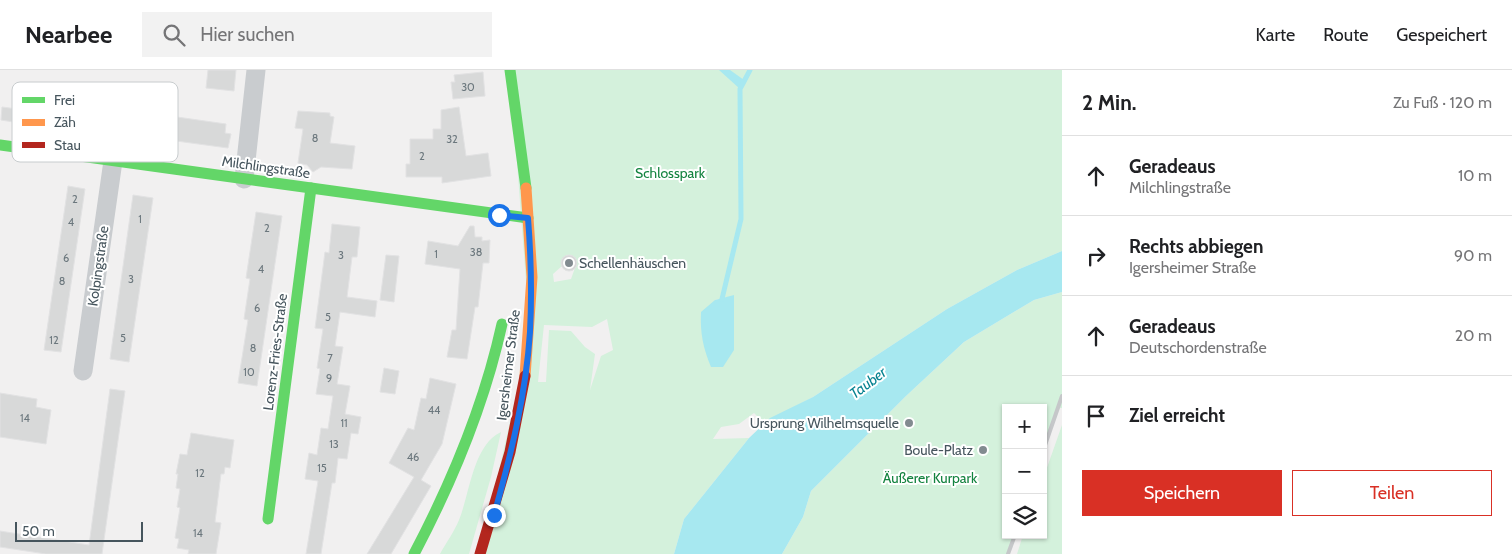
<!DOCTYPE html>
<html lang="de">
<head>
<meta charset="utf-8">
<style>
  body { margin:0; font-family:Cabin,sans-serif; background:#f2f2f2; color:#202124 }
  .controls { position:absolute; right:15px; bottom:15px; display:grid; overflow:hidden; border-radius:0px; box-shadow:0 1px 4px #0004 }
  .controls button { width:45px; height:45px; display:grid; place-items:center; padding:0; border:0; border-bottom:1px solid #e0e0e0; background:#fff; color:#202124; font:25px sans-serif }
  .scale { position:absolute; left:15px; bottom:12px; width:128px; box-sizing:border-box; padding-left:5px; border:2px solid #46555d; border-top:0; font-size:14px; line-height:18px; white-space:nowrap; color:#46555d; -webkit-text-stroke:4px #fff; paint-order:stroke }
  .stop { position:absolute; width:15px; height:15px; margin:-11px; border:4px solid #1a73e8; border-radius:50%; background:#fff }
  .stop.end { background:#1a73e8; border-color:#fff; box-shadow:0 1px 5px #0008 }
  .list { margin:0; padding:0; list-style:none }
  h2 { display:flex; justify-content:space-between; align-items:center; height:65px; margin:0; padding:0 20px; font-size:21px }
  h2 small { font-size:16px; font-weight:400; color:#757577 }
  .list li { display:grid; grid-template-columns:32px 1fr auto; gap:15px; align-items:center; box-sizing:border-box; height:80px; padding:0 20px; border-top:1px solid #e0e0e0 }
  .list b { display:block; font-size:19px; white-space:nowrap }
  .list p { margin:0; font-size:16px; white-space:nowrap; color:#757577 }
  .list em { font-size:16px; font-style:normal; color:#757577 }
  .actions { display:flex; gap:10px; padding:15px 20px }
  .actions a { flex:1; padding:11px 0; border:1px solid #d93025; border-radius:0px; text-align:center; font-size:18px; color:#d93025 }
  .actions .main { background:#d93025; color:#fff }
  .icon { flex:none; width:28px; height:28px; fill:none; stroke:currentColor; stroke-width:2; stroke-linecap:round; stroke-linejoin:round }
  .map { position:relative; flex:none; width:1062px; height:484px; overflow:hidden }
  header { display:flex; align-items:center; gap:30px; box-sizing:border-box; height:70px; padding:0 25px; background:#fff; border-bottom:1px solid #e0e0e0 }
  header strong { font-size:24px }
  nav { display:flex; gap:28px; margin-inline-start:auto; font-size:18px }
  .search { width:350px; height:45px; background:#f2f2f2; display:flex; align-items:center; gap:12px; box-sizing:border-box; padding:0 18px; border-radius:0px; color:#757577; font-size:19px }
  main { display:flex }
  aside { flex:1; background:#fff }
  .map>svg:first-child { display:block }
  .green { fill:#d4f1dc; fill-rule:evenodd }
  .water { fill:#a7e8f0 }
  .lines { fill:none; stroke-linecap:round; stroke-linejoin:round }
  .stream { stroke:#a7e8f0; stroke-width:5 }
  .building { fill:#d8d9d9; stroke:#e2e2e3 }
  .street { stroke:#c9cccf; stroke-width:19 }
  .fast { stroke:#63d668; stroke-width:11 }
  .slow { stroke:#ff974d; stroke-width:11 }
  .jam { stroke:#b3261e; stroke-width:11 }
  .rail { stroke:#c5c7c9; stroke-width:4 }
  .route { stroke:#1a73e8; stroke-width:6 }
  .poi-dot { fill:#828b90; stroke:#fff; stroke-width:2 }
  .labels { text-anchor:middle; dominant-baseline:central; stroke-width:4; stroke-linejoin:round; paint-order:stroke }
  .number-label { font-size:11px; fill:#6b777d }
  .street-label { font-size:14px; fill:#46555d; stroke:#fff }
  .park-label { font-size:14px; fill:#13833f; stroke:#fff }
  .poi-label { font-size:14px; fill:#46555d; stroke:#fff; text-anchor:end }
  .water-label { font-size:15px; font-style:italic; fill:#088391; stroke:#fff }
  .key { fill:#fff; stroke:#c8ccce; stroke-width:1 }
  .key-label { font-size:14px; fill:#46555d }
</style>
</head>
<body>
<header>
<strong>Nearbee</strong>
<div class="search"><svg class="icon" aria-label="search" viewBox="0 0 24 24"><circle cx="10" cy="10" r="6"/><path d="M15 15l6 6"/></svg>Hier suchen</div>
<nav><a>Karte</a><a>Route</a><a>Gespeichert</a></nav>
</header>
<main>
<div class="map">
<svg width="1062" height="484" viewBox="0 0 1062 484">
  <rect width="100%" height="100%" fill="#f1f0f0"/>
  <g class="green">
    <path d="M510,0H1062V181L1017,200L947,239L813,327L767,351H762L754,343L739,354L721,357L713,369L749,368L684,449L674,484H480L530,264ZM569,185L575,188L576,195L571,209L554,212L553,204L562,196V189ZM734,226V280L715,230ZM607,249L613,280L601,286L590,320L595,284L585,277L571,261L549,260L546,312H538L544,255L592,257Z"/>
    <path d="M1062,222V338H1058L1043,381V338H1006V465H1015L1008,484H782L803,447L811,421L906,326L964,272L1034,230Z"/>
    <path d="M1062,355V484H1017L1023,465H1043V409Z"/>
    <path d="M501,362L491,407L469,484H440C446,473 454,462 459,450C470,423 473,375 501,362Z"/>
  </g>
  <g class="water">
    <path d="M719,0H730L744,10L740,19Z"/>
    <path d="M1062,181V222L1034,230L964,272L906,326L811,421L803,447L782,484H674L684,449L749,368L770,348L813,327L947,239L1017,200Z"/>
    <path d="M734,225V280L723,297H711C703,278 700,263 701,242L715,230Z"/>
  </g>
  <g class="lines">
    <path class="stream" d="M722,229L741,149L740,19L750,0"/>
  </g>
  <g class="building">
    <path d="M208,0H236L234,21L206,18Z"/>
    <path d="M483,2L485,26L453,29L451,12H455L454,5Z"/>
    <path d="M123,29L146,31L143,55L122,53L120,69L1,50L2,37L25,40L26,33L53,37L54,32L122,41Z"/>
    <path d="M459,37L466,86L488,83L491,106L442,113V107H406V94H410V69H433V59H441V40Z"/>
    <path d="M298,41L330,43V46L334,47L330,73L355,76L352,99L321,97L313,102L307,95L298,93L303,59L295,58Z"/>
    <path d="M177,47L226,54L225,63L231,64L228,78L169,70L168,79L150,77L152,49L177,52Z"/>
    <path d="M68,116L85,119L61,282L44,280Z"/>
    <path d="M133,125L153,128L129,292L110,289Z"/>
    <path d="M256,142L282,146L257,316L238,313L248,250L244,249L250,209L246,208Z"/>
    <path d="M332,154L360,157L357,187H352L347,227L377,231L375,247L340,242L335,276L343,277L337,314L350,316L345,344L361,347L358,364L351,363L347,389L338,388L335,413H332L321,484H306L318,411L305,409L309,383L317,385L321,358L328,359L333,326L316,324L320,299L317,298L323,259L315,258L325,182L329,183Z"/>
    <path d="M470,156H474L475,167H482V171L490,170L489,193H483L478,237H475L467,289L447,287L452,260H456L460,199L425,194L428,171L458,176Z"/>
    <path d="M386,185L399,186L394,232L380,230Z"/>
    <circle cx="569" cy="193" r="8"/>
    <path d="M384,298L399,301L395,324L380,322Z"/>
    <path d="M430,308L456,314L442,374L421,410L431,416L391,484H367L414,407L389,393L408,358L414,360L421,328L426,329Z"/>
    <path d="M110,319L125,321L102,484H46L0,477V461L89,475Z"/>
    <path d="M0,323L37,329L36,337L51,340L46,374L0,367Z"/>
    <path d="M191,363L234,370L230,398L225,397L224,404H221L215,452L221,453L216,484H188L189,480L177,478L179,469L175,468L180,438L177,437L180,419L176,418L178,404H176L180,384L187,385Z"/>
  </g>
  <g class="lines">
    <g class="street">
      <path d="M244,109L256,0"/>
      <path d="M83,301L113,91"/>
    </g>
    <g class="fast">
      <path d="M510,0L526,118"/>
      <path d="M0,75L528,148"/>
      <path d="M268,449L311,118"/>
      <path d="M414,484C453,410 484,336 502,254"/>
    </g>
    <path class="slow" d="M525,306L532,207L526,118"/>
    <path class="jam" d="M480,484L510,382L525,306"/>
    <g class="rail">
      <path d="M1043,381L1062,326"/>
      <path d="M1008,484L1015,465"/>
    </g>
  </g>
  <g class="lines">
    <path class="route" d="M494,445C511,385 526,324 530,262C532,224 531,186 528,148L499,145"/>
  </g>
  <g class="poi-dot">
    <circle cx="569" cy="193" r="5"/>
    <circle cx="909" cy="353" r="5"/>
    <circle cx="983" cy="380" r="5"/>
  </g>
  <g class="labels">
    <g class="number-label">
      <text x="468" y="17">30</text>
      <text x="315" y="68">8</text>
      <text x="452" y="69">32</text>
      <text x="422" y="86">2</text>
      <text x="75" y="129">2</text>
      <text x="140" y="149">1</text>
      <text x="71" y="152">4</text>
      <text x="267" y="158">2</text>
      <text x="476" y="182">38</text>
      <text x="436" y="184">1</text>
      <text x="341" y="185">3</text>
      <text x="66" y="188">6</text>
      <text x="261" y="199">4</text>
      <text x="131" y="209">3</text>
      <text x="62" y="211">8</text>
      <text x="257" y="238">6</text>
      <text x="328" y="247">5</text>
      <text x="123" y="268">5</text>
      <text x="54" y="270">12</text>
      <text x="253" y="278">8</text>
      <text x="330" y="288">7</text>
      <text x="249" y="302">10</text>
      <text x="329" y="308">9</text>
      <text x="434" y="340">44</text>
      <text x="25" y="348">14</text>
      <text x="344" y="353">11</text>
      <text x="334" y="374">13</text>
      <text x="413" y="387">46</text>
      <text x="322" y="398">15</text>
      <text x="200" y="403">12</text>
      <text x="198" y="463">14</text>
    </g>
    <g class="street-label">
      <text transform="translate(266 97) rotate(8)">Milchlingstraße</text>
      <text transform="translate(98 196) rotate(-82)">Kolpingstraße</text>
      <text transform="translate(275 282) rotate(-83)">Lorenz-Fries-Straße</text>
      <text transform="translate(508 295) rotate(-83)">Igersheimer Straße</text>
    </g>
    <g class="park-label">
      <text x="670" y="103">Schlosspark</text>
      <text x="930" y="408">Äußerer Kurpark</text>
    </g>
    <g class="poi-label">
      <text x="579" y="193" text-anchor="start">Schellenhäuschen</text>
      <text x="899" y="353">Ursprung Wilhelmsquelle</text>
      <text x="973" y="380">Boule-Platz</text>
    </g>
    <g class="water-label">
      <text transform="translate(868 313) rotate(-37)">Tauber</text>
    </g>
  </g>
  <rect x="12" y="12" width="166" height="80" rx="8" class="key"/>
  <rect x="22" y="27" width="23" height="6" fill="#63d668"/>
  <rect x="22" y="49" width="23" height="7" fill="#ff974d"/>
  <rect x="22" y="72" width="23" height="6" fill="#b3261e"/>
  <g class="key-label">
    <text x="54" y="35">Frei</text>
    <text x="54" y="57">Zäh</text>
    <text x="54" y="80">Stau</text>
  </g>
</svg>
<div class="controls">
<button>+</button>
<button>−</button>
<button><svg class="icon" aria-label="layers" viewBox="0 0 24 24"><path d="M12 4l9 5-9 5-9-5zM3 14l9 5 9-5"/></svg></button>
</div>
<div class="scale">50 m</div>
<div class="stop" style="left:499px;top:145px"></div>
<div class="stop end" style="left:494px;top:445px"></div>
</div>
<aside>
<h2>2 Min.<small>Zu Fuß · 120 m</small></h2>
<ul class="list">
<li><svg class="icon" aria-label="ahead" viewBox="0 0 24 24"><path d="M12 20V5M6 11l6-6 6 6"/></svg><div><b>Geradeaus</b><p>Milchlingstraße</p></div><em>10 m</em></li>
<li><svg class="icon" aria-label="right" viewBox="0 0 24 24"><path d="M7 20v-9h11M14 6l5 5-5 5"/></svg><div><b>Rechts abbiegen</b><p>Igersheimer Straße</p></div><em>90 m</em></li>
<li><svg class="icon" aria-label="ahead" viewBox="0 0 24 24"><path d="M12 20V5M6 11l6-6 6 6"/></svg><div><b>Geradeaus</b><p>Deutschordenstraße</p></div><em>20 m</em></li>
<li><svg class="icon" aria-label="arrive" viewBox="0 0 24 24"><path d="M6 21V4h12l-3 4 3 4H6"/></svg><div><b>Ziel erreicht</b></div></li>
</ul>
<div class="actions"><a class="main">Speichern</a><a>Teilen</a></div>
</aside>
</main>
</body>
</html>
